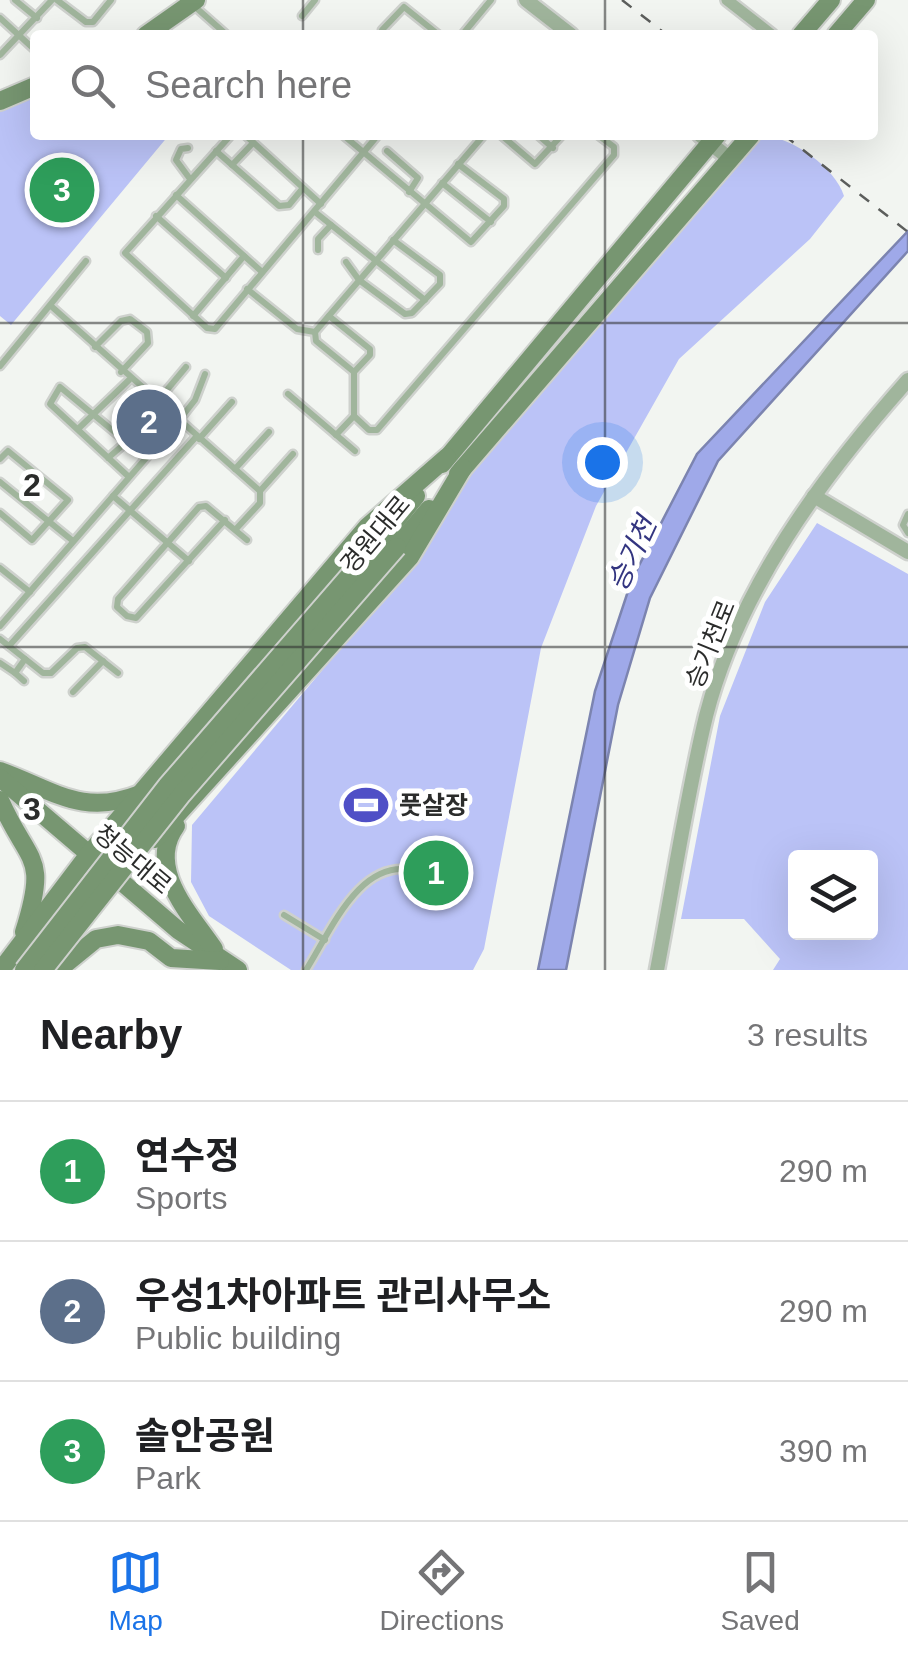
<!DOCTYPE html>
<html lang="en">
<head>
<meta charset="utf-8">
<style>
  body { margin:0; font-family:Arial,"Noto Sans KR",sans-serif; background:#f6f6f6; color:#202124 }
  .controls { position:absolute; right:30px; bottom:30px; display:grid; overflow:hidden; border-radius:10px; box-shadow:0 10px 40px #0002 }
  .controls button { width:90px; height:90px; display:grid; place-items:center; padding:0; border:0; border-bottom:2px solid #e0e0e0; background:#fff; color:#202124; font:50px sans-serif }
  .you { position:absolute; left:602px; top:462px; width:35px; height:35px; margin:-25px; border:8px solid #fff; border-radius:50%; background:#1a73e8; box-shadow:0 0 0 15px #1a73e833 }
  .badge { display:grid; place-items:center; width:65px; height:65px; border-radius:50%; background:#1a73e8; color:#fff; font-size:32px; font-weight:700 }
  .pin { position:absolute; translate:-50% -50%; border:5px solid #fff; box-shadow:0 2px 10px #0006 }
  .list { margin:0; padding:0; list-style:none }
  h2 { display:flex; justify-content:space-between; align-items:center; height:130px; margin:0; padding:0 40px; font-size:42px }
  h2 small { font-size:32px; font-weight:400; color:#757577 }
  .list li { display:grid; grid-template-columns:65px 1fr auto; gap:30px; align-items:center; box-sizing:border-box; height:140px; padding:0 40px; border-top:2px solid #e0e0e0 }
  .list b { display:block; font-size:38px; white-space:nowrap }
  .list p { margin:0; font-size:32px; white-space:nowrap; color:#757577 }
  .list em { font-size:32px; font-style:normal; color:#757577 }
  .icon { flex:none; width:55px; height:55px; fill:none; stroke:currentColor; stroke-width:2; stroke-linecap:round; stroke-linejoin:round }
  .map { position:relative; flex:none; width:908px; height:970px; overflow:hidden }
  .search { position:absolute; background:#fff; box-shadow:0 10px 40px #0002; left:30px; right:30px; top:30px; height:110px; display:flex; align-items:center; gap:25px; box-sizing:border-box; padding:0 35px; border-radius:10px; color:#757577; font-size:38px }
  .sheet { height:550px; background:#fff }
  nav { display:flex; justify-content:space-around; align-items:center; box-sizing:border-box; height:140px; border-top:2px solid #e0e0e0; background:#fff; font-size:28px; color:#757577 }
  nav a { display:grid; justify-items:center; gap:5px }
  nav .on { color:#1a73e8 }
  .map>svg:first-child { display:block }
  .green { fill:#bbc3f7; fill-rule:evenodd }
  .water { fill:#9fa9e9; stroke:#7c84b0; stroke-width:2.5 }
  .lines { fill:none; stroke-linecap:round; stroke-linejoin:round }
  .service-casing { stroke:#ced1cd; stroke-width:11 }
  .pedestrian-casing { stroke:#ced1cd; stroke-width:14 }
  .minor-casing { stroke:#ced1cd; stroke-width:16 }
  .tertiary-casing { stroke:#ced1cd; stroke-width:19 }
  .secondary-casing { stroke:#ced1cd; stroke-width:22 }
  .service { stroke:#a0b59c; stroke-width:6 }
  .pedestrian { stroke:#a0b59c; stroke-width:9 }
  .minor { stroke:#a0b59c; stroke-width:11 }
  .tertiary { stroke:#a0b59c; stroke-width:14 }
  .secondary { stroke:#779671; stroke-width:18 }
  .rail { stroke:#5c5e5c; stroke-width:2.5; stroke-dasharray:12 12; stroke-linecap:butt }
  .secondary-bridge-casing { stroke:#ced1cd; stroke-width:22; stroke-linecap:butt }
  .secondary-bridge { stroke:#779671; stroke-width:18 }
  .grid { fill:none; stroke:#2b2c2b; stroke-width:2.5; stroke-opacity:0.55 }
  .labels { text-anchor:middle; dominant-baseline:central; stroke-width:10; stroke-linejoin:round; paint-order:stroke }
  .street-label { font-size:25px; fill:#2b2c2b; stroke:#fff }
  .poi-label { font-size:25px; font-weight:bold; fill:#2b2c2b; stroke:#fff; text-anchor:start }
  .water-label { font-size:28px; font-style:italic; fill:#333580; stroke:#fff }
  .grid-label { font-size:32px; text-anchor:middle; font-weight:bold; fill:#2b2c2b; stroke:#fff; stroke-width:10; stroke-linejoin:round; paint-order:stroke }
</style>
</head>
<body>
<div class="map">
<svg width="908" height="970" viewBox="0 0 908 970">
  <rect width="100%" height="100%" fill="#f2f5f1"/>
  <g class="green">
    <path d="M35,86V135H169L11,325L0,316V101Z"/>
    <path d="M759,135C789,135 835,167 844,196L810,239L679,359L596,506L541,648L484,949L473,970H291L209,916L191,882L192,825L426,547L457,490Z"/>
    <path d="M817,523L908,574V970H773L780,959L744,919H681L720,716L765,602ZM796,858H870V932H796Z"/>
  </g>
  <path class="water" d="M908,231V251L718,461L650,598L618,705L566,970H538L595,691L632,579L697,454Z"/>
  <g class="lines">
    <g class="service-casing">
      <g id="service">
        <path d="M15,0L37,18"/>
        <path d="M57,0L86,22H93L111,0"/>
        <path d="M193,5L227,35"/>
        <path d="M302,16L315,0"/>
        <path d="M0,18L35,50"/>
        <path d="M383,35L382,30L404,7L439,35"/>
        <path d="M462,35L491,0"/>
        <path d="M0,55L52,0"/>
        <path d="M231,135L125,253L207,328L215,329L378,135"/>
        <path d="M245,135L321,204"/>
        <path d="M343,135L471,242L504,206V199L458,164"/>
        <path d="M501,135L535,164L562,135"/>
        <path d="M538,135L553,148"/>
        <path d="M188,148L181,149L176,160L190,179"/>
        <path d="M216,151L279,206L289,205L303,188"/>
        <path d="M387,151L418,178L409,192"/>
        <path d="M232,165L253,143"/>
        <path d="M442,183L491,222"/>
        <path d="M176,195L261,271"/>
        <path d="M315,212L425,300"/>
        <path d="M156,216L226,278"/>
        <path d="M318,250V239L331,225"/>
        <path d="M346,262L359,280L405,314L412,313L440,284V275L393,240"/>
        <path d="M247,289L297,329L315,332L484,135"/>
        <path d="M51,306L260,491V503L236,529"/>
        <path d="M193,316L244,256"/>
        <path d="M329,316L370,349V355L354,372V416L336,435"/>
        <path d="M315,332L316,341L354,372"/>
        <path d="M95,347L121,321L130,319L147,332L148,343L121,372"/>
        <path d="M0,366L86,261"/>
        <path d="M288,394L355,451"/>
        <path d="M156,403L186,367"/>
        <path d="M354,416L369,430H377L614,155V147L598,135"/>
        <path d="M78,429L129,380"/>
        <path d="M199,439L232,402"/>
        <path d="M108,458L123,445V439L60,387L50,404L129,477"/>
        <path d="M0,459L8,451L68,500L32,540L0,513"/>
        <path d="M235,469L269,432"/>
        <path d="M0,482L73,541"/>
        <path d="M260,491L293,454"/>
        <path d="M113,496L189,561"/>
        <path d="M908,514L903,525L908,533"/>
        <path d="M225,520L136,618L127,616L117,607L118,599L199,507L206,506L247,540"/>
        <path d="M0,568L30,592"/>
        <path d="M0,626L180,419L195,400L205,374"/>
        <path d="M0,639L43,673H51L77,648L85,647L118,673"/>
        <path d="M9,646L196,437"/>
        <path d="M0,663L15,673L25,659"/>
        <path d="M15,673L24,681"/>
        <path d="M73,692L103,661"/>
        <path d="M284,915L325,940"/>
        <path d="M306,970C331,931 360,856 416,871"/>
      </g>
    </g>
    <g class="pedestrian-casing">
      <path id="pedestrian" d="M418,892L420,879"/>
    </g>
    <g class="minor-casing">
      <path id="minor" d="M727,0L772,35"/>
    </g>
    <g class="tertiary-casing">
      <g id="tertiary">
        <path d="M526,0L571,35"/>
        <path d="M700,135L730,159"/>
        <path d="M814,496L908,552"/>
        <path d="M657,970C673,886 686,799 706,716C739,588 822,477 908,380"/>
      </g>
    </g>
    <g class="secondary-casing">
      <g id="secondary">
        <path d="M146,35L196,0"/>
        <path d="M801,35L831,0"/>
        <path d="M836,35L866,0"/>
        <path d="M0,101L35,86"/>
        <path d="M442,464L717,135"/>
        <path d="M458,474L751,135"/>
        <path d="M383,537L416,496"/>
        <path d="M397,547L429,509"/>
        <path d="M0,771C53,790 82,817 140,794"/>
        <path d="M0,778L178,930L238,970"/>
        <path d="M0,800C29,866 49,853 24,932"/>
        <path d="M176,826C145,868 191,915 214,949"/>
        <path d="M155,839L410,557L463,468"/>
        <path d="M1,970L89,854L367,527L447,457"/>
        <path d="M58,970L96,939L118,935L149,941L171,958L220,961"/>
      </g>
    </g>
    <use href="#service" class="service"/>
    <use href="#pedestrian" class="pedestrian"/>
    <use href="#minor" class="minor"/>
    <use href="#tertiary" class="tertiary"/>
    <use href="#secondary" class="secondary"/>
    <g class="rail">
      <path d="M622,0L667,35"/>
      <path d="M784,135L908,232"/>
    </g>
    <g class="secondary-bridge-casing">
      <g id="secondary-bridge">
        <path d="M24,970L167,786L383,537"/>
        <path d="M43,970L182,794L397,547"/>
      </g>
    </g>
    <use href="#secondary-bridge" class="secondary-bridge"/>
  </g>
  <path class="grid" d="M303,0V35M605,0V35M303,135V970M605,135V970M0,323H908M0,647H908"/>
  <defs>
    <g id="stadium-bare" transform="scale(3.45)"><path d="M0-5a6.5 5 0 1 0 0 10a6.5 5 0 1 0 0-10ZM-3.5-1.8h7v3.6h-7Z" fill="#4f4fc6" stroke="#fff" stroke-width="2.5" paint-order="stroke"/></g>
  </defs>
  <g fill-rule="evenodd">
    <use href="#stadium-bare" x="366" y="805"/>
  </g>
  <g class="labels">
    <g class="street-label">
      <text transform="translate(375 534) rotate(-50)">경원대로</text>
      <text transform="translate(710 644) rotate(-68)">승기천로</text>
      <text transform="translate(133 859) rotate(40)">청능대로</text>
    </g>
    <g class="poi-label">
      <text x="399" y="805">풋살장</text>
    </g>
    <g class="water-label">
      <text transform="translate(632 554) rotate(-65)">승기천</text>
    </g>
  </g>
  <g class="grid-label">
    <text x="32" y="496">2</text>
    <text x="32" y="820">3</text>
  </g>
</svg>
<div class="controls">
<button><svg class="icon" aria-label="layers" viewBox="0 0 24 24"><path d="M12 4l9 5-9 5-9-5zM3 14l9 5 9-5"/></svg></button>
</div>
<div class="you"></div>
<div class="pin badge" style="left:436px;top:873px;background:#2e9e5b">1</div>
<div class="pin badge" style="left:149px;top:422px;background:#5c6f8a">2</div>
<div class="pin badge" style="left:62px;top:190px;background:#2e9e5b">3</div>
<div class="search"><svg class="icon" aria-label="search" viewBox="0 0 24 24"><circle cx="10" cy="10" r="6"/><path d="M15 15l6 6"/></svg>Search here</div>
</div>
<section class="sheet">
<h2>Nearby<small>3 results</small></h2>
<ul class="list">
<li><span class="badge" style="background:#2e9e5b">1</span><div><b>연수정</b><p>Sports</p></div><em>290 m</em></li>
<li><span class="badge" style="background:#5c6f8a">2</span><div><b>우성1차아파트 관리사무소</b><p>Public building</p></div><em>290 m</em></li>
<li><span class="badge" style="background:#2e9e5b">3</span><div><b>솔안공원</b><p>Park</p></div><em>390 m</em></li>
</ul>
</section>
<nav>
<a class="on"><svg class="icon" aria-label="map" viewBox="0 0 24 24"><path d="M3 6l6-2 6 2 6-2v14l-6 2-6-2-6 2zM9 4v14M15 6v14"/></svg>Map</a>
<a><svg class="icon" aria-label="directions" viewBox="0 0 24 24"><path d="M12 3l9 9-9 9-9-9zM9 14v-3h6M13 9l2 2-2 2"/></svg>Directions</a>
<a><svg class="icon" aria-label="saved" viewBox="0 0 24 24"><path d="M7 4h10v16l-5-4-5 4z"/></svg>Saved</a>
</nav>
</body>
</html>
